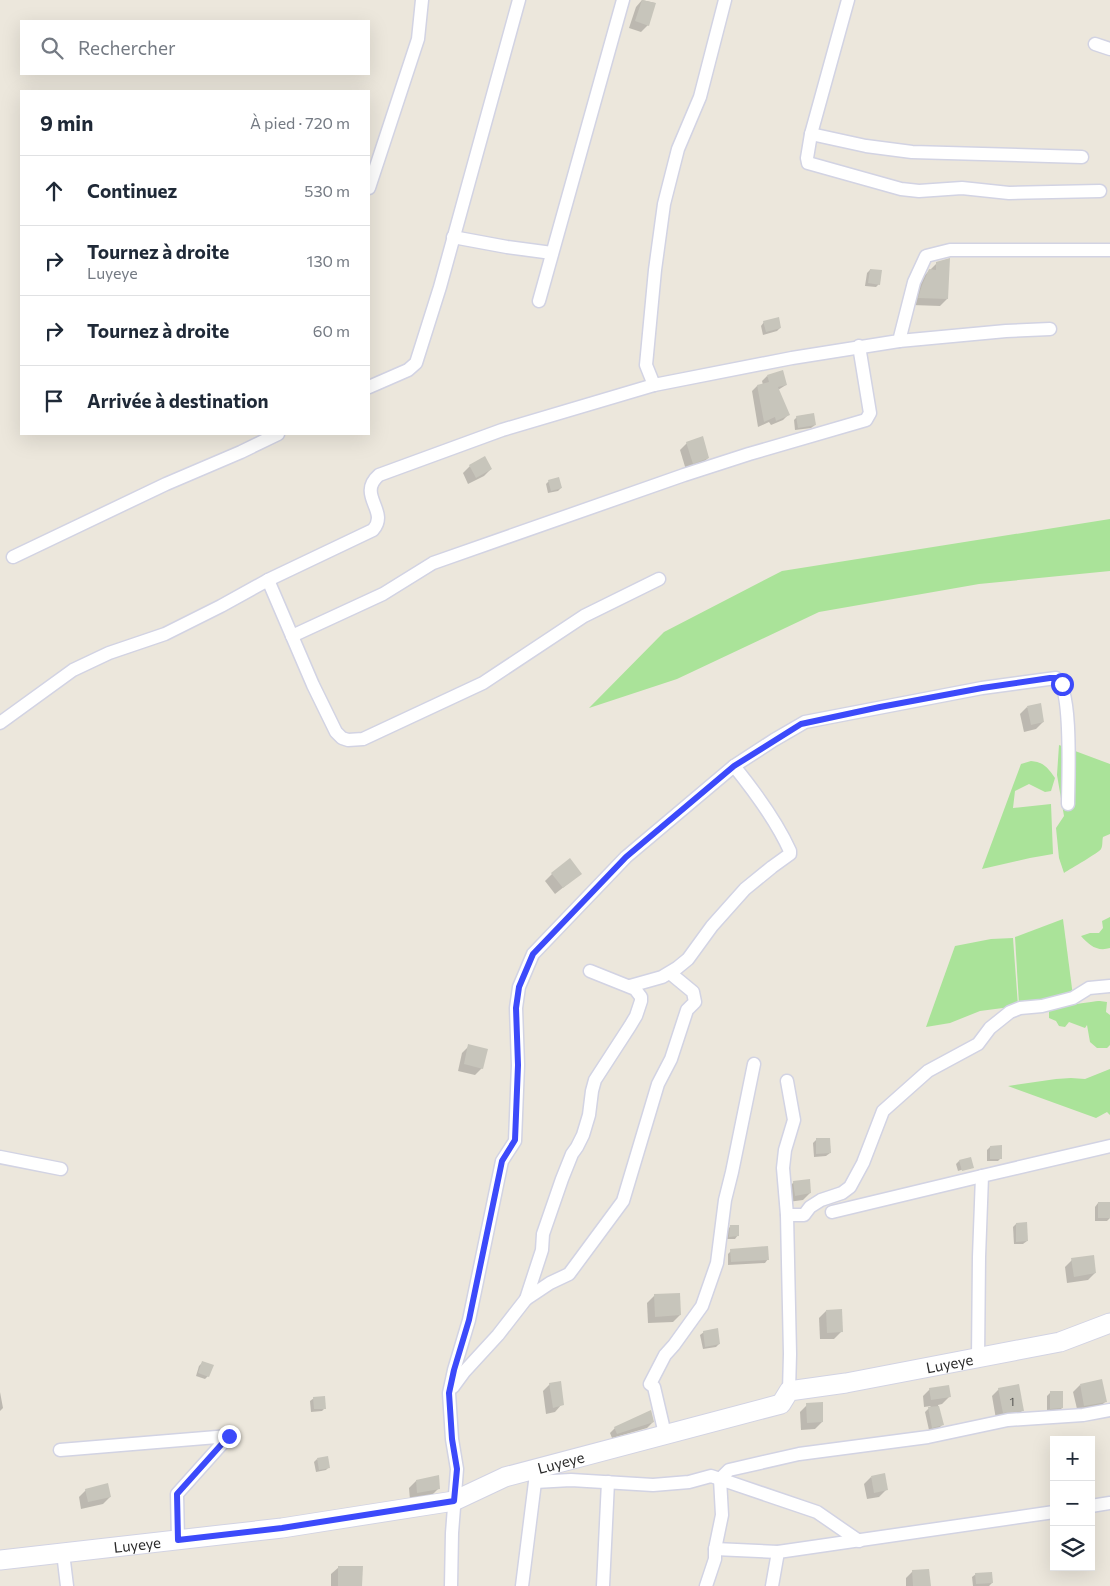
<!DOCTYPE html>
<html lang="fr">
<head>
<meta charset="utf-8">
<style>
  body { margin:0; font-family:Commissioner,sans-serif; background:#f6f6f7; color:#1f2937 }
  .controls { position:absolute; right:15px; bottom:15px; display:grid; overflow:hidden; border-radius:0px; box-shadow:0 5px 20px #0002 }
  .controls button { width:45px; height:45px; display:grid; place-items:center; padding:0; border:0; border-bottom:1px solid #e0e1e3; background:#fff; color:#1f2937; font:25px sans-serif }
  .stop { position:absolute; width:15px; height:15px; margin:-11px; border:4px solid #3c4afa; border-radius:50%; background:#fff }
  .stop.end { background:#3c4afa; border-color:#fff; box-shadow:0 1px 5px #0008 }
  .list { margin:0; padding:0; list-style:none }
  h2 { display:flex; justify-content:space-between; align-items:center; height:65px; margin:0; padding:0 20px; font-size:21px }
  h2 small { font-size:16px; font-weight:400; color:#747a83 }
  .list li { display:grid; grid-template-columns:32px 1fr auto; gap:15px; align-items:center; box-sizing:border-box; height:70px; padding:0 20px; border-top:1px solid #e0e1e3 }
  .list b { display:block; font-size:19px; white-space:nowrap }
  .list p { margin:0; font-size:16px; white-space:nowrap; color:#747a83 }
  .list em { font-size:16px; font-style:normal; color:#747a83 }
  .icon { flex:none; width:28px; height:28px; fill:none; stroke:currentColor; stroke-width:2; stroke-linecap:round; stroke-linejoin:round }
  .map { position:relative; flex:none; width:1110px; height:1586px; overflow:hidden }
  .search { position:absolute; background:#fff; box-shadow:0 5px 20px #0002; left:20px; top:20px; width:350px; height:55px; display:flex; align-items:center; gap:12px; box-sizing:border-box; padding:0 18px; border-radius:0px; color:#747a83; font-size:19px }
  .panel { position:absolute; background:#fff; box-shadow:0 5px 20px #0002; left:20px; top:90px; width:350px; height:345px; border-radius:0px }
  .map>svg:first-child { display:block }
  .green { fill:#aae399 }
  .shadow { fill:#0003 }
  .building { fill:#c7c5bb }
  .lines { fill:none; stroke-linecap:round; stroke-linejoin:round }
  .street-casing { stroke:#d2d3e3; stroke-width:15 }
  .secondary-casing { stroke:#d2d3e3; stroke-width:21 }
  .street { stroke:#fff; stroke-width:12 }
  .secondary { stroke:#fff; stroke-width:19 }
  .route { stroke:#3c4afa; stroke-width:6 }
  .labels { text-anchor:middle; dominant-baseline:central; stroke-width:4; stroke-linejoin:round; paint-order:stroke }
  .number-label { font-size:12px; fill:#51514e }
  .street-label { font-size:15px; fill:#2a2a2a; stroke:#fff }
</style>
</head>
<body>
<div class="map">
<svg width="1110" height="1586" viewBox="0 0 1110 1586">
  <rect width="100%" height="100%" fill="#ece7dc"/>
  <g class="green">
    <path d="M1110,519V571L979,584L819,612L677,679L589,708L664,632L782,571Z"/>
    <path d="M1059,745L1110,764V834L1103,837C1102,840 1103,846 1101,849C1100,852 1070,869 1064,873L1059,858L1056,828L1064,816L1057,775Z"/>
    <path d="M1031,761C1044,762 1048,768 1055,778L1051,791L1045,792L1029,784L1015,791L1013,808L1051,804L1053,854L1030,858L982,869L1021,764Z"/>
    <path d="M1110,917V948C1097,952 1089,945 1081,936L1090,933H1099L1103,928L1102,921Z"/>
    <path d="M1063,919L1073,996L1019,1004L1015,937Z"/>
    <path d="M1013,938L1018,1006L980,1011L950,1023L926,1027L955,946L991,939Z"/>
    <path d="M1100,1001L1107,1002L1106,1012L1110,1015V1045L1107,1048H1097L1090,1042L1087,1025L1085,1028L1069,1022L1065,1027L1059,1026L1056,1021L1049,1018V1011C1053,1008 1092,1001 1100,1001Z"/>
    <path d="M1110,1069V1115L1107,1112L1096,1118L1008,1086L1056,1079L1071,1078L1085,1079Z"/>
  </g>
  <g class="shadow">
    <path d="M642,0L655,3L648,25L641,32L629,28L636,7Z"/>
    <path d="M937,263L947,299L940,306L912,305L922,278Z"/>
    <path d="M870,270L879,284L876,287L865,286L867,273Z"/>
    <path d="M764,322L780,328L777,331L763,335L761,326Z"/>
    <path d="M767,376L786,385L778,390L788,415L783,420L771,425L769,422L758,427L752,391L757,386L763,385L762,381Z"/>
    <path d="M797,417L815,425L811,428L795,430L794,420Z"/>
    <path d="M687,443L708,458L701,465L686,470L680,450Z"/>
    <path d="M470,466L491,469L484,476L468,484L463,473Z"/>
    <path d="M549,481L561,488L558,491L548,493L546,484Z"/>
    <path d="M1027,707L1043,722L1036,729L1024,732L1020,714Z"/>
    <path d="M552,874H580L555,894L545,881Z"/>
    <path d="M469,1046L482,1068L475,1075L458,1071L462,1053Z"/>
    <path d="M816,1140L830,1153L826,1156L814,1157L813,1143Z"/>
    <path d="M990,1147L1001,1158L998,1161H987V1150Z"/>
    <path d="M959,1161L972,1167L970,1169V1167L958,1171L956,1164Z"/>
    <path d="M794,1182L810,1193L803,1200L788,1202L787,1189Z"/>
    <path d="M1098,1203H1110V1218L1107,1221H1095V1207Z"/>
    <path d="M1016,1224L1027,1241L1023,1244H1014L1013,1227Z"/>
    <path d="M731,1226L738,1235L735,1239H726L727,1230Z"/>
    <path d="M731,1251L768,1259L765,1263L728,1265V1254Z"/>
    <path d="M1072,1260L1095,1273L1088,1280L1067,1283L1065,1267Z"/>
    <path d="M655,1295L680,1315L673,1322L648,1323L647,1303Z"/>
    <path d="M826,1311L841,1332L834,1339H820L819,1318Z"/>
    <path d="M704,1332L719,1344L716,1347L703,1349L700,1335Z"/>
    <path d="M203,1362L208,1376L205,1379L196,1376L199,1366Z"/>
    <path d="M550,1384L562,1404L555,1412L546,1414L543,1391Z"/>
    <path d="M1080,1385L1105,1402L1098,1409L1078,1413L1073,1392Z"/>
    <path d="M930,1389L949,1397L942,1404L938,1405L942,1425L939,1428L929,1430L925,1412L931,1406L924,1407L923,1396Z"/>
    <path d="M999,1389L1023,1410L1016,1417L996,1419L992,1396Z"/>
    <path d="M0,1392L3,1408L0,1411Z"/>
    <path d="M1050,1393L1062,1408L1059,1411H1047V1396Z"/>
    <path d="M314,1398L325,1408L322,1411L311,1412L310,1401Z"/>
    <path d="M807,1405L822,1422L815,1429L801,1430L800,1412Z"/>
    <path d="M653,1422L647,1428L612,1438L610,1433L615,1428Z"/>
    <path d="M317,1459L329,1467L326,1470L316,1472L314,1462Z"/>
    <path d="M871,1477L886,1490L879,1497L867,1499L864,1484Z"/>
    <path d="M416,1481L439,1488L432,1495L410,1500L409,1488Z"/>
    <path d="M86,1490L110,1497L103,1504L81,1509L79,1497Z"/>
    <path d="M339,1567L361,1586H331V1574Z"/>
    <path d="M913,1571L929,1586H906V1578Z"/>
    <path d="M976,1574L992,1583L989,1586H973L972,1577Z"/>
  </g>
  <g class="building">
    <path d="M642,0L656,3L649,26L635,21Z"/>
    <path d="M950,258L948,299L918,298L922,285L929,269L936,270V262Z"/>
    <path d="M870,269L882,270L880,285L868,283Z"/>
    <path d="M779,317L781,328L766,332L763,321Z"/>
    <path d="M783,370L787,385L778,387L790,415L776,421L775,417L764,422L757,385L769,382L767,375Z"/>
    <path d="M814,413L816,425L798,428L796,416Z"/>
    <path d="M703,436L709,458L693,464L686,442Z"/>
    <path d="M485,456L492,469L476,478L469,465Z"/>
    <path d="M559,477L562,488L551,491L548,480Z"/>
    <path d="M1041,703L1044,722L1031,725L1027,706Z"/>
    <path d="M570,858L582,874L563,888L551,873Z"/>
    <path d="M468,1044L488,1049L483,1069L464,1064Z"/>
    <path d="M816,1138H830L831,1153L816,1154Z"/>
    <path d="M1002,1145V1159H990V1146Z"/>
    <path d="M971,1157L974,1168L962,1171L959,1160Z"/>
    <path d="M810,1179L811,1193L795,1196L793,1181Z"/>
    <rect x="1098" y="1202" width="12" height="16"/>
    <path d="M1027,1222L1028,1241L1016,1242V1223Z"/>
    <path d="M730,1225H739V1236L729,1237Z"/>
    <path d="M768,1246L769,1260L731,1262L730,1249Z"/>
    <path d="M1094,1255L1096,1273L1074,1277L1071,1258Z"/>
    <path d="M680,1293L681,1315L655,1317L654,1294Z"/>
    <path d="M842,1309L843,1332L827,1333L826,1310Z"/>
    <path d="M718,1328L720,1344L705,1347L703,1331Z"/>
    <path d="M202,1361L214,1365L209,1377L198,1373Z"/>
    <path d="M1102,1379L1107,1402L1084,1406L1080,1384Z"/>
    <path d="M561,1381L564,1405L553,1408L549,1383Z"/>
    <path d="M1019,1384L1024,1411L1003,1413L998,1388Z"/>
    <path d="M949,1385L951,1397L931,1400L929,1388Z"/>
    <path d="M1050,1391H1063V1408L1050,1409Z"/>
    <path d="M325,1396L326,1409H314L313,1397Z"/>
    <path d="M823,1402V1422L807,1423L806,1403Z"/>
    <path d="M939,1406L944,1425L932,1428L928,1407Z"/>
    <path d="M651,1410L654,1422L617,1434L614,1427Z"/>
    <path d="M328,1456L330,1468L319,1470L317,1458Z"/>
    <path d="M885,1473L888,1490L874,1493L871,1476Z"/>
    <path d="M439,1475L440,1489L417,1493L416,1480Z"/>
    <path d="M108,1483L111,1497L88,1502L85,1489Z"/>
    <path d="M338,1566H363L362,1586H338Z"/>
    <path d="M929,1569L931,1586H913L912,1570Z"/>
    <path d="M992,1572L993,1583L976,1584L975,1573Z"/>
  </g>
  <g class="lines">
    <g class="street-casing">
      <g id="street">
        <path d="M848,0L811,134L807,158L808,163L901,189L919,191L962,188L1009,193L1100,191"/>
        <path d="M1095,44L1110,49"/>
        <path d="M811,134L866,146L912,152L1082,157"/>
        <path d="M369,188L418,39L422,0"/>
        <path d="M453,237L507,247L552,253"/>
        <path d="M539,301L623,0"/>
        <path d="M899,341L1006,331L1050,329"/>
        <path d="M654,385L646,365L655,270L664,204L678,149L700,97L725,0"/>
        <path d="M369,387L408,370L416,363L440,287L519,0"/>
        <path d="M13,557L166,484L241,452L278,434"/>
        <path d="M268,580L313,685L336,732L342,738L348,740L363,739L483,683L584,616L659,579"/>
        <path d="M292,636L383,594L433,563L684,475L749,454L866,420L870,413L859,346"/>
        <path d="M0,723L73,670L109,653L165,634L221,606L268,580L373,530C390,511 356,495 379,475L502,430L654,385L792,358L899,341L914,282L926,256L950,250H1110"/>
        <path d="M630,986L662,977L677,968L688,959L712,926L745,889L772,867L790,854V851C776,820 755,792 734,766"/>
        <path d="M787,1081L794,1120L785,1150L783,1168L787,1215L790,1354L789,1391"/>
        <path d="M0,1157L61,1169"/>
        <path d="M832,1212L982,1176"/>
        <path d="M787,1215H804L810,1207L821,1200L842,1193L850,1187L863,1163L883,1111L928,1071L978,1044L990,1028L1010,1012L1020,1008L1042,1006L1073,998L1089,988L1110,986"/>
        <path d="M526,1299L550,1283L569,1274L623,1201L658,1084L671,1059L687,1010L695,1002L693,992L670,973"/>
        <path d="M978,1359L979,1257L982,1176L1110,1146"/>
        <path d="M453,1387L464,1372L498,1335L526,1299L542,1250L543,1234L562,1179L572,1154L577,1147L583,1135L589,1115L592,1091L595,1080L630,1026L636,1016L641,1001V997L635,989L590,971"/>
        <path d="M665,1434L654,1387L650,1384L665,1355L674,1345L702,1306L717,1263L725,1200L732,1172L754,1064"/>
        <path d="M60,1450L229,1436L177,1494L178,1540"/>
        <path d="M535,1482L571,1480L653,1485L689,1482L711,1476L720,1479L729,1470L799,1454L928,1437L1008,1420L1083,1415L1110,1410"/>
        <path d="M1091,1506L1110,1503"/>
        <path d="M715,1549L778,1552L1054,1512"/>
        <path d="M63,1553L67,1586"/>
        <path d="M451,1586L452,1533L457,1469L452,1439L449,1393L454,1370L469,1320L502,1161L515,1141L518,1065L516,1008L519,987L533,954L626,857L734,766L774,740L805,722L982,688L1056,678C1073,688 1068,783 1068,804"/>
        <path d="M522,1586L536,1474"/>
        <path d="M603,1586L608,1482"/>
        <path d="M706,1586L715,1559V1549L722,1515L720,1479L817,1512L859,1541"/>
        <path d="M772,1586L778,1552"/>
      </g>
    </g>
    <g class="secondary-casing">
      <g id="secondary">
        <path id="s1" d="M0,1560L282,1528L454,1501L505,1477L781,1404L789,1391L846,1383L1060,1342L1110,1323"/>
      </g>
    </g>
    <use href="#street" class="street"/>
    <use href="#secondary" class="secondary"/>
  </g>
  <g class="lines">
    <path class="route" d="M229,1436L177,1494L178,1540L282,1528L454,1501L457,1469L452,1439L449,1393L454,1370L469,1320L502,1161L515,1140L518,1065L516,1008L519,987L533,954L626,857L734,766L801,724L880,707L982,688L1050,678H1056L1062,684"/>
  </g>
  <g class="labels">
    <g class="number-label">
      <text x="1012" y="1401">1</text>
    </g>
    <g class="street-label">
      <text stroke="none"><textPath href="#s1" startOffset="978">Luyeye</textPath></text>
      <text stroke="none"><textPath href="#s1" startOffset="572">Luyeye</textPath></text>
      <text stroke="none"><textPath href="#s1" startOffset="138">Luyeye</textPath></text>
    </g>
  </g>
</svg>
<div class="controls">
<button>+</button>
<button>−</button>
<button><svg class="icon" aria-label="layers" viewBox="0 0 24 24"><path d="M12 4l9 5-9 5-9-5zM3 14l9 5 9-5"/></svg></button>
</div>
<div class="stop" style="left:1062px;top:684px"></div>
<div class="stop end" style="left:229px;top:1436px"></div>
<div class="search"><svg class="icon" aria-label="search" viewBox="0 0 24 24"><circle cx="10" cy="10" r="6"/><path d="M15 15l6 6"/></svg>Rechercher</div>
<section class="panel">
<h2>9 min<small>À pied · 720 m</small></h2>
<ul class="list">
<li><svg class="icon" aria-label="ahead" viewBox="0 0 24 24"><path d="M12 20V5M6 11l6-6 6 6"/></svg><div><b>Continuez</b></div><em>530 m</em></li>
<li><svg class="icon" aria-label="right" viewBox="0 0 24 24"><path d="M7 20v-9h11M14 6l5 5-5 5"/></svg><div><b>Tournez à droite</b><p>Luyeye</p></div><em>130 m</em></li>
<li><svg class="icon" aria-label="right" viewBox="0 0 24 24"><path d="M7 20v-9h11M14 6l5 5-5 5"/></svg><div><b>Tournez à droite</b></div><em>60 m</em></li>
<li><svg class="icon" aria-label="arrive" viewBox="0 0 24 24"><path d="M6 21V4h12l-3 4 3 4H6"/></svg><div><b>Arrivée à destination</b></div></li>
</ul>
</section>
</div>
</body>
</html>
